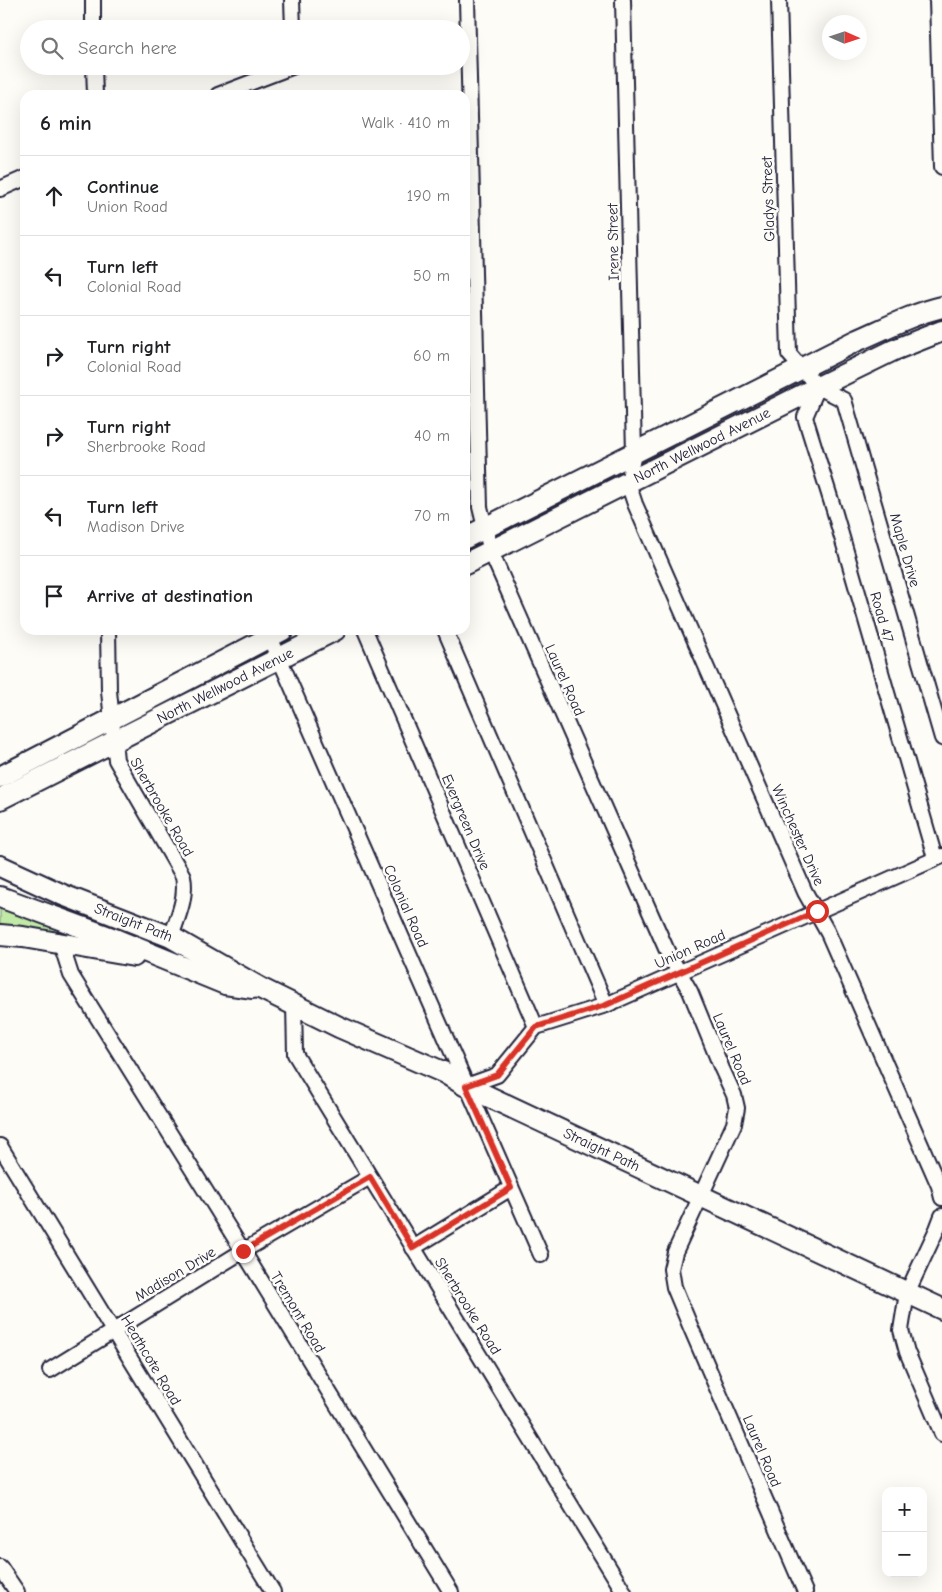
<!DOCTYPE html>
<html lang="en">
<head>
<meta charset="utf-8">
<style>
  body { margin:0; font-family:"Comic Neue",sans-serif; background:#f2f2f2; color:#202124 }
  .controls { position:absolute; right:15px; bottom:15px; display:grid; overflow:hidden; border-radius:10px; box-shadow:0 5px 20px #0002 }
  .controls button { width:45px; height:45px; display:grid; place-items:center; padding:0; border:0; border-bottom:1px solid #e0e0e0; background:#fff; color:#202124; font:25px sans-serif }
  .compass { position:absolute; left:822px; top:15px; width:45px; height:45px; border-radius:50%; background:#fff; box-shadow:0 5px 20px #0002; rotate:93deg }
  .stop { position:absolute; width:15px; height:15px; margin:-11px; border:4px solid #d93025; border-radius:50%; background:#fff }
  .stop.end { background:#d93025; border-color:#fff; box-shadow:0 1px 5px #0008 }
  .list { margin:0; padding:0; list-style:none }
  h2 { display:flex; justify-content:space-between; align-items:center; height:65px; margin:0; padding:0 20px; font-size:21px }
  h2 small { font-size:16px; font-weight:400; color:#757577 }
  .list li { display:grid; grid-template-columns:32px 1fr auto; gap:15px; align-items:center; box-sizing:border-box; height:80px; padding:0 20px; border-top:1px solid #e0e0e0 }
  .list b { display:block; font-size:19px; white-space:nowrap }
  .list p { margin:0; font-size:16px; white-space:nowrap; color:#757577 }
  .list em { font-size:16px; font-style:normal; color:#757577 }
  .icon { flex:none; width:28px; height:28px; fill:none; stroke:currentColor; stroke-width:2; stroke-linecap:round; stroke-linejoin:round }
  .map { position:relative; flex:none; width:942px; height:1592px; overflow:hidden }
  .search { position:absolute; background:#fff; box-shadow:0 5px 20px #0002; left:20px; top:20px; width:450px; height:55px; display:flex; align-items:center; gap:12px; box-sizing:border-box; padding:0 18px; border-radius:28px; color:#757577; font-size:19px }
  .panel { position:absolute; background:#fff; box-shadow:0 5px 20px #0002; left:20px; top:90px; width:450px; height:545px; border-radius:15px }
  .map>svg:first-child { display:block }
  .green { fill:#c1eaa6; stroke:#728670 }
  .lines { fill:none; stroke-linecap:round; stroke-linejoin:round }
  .street-casing { stroke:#22223b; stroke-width:18 }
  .secondary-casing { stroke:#22223b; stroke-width:24 }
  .street { stroke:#fdfcf7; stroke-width:14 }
  .secondary { stroke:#fdfcf7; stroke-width:20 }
  .route { stroke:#d93025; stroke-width:6 }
  .labels { text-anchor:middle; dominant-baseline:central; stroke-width:5; stroke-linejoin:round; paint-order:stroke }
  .street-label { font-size:15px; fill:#22223b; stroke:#fdfcf7 }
</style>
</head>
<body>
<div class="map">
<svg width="942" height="1592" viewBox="0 0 942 1592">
  <rect width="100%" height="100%" fill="#fdfcf7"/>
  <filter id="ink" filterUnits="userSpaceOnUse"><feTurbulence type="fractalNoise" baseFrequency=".02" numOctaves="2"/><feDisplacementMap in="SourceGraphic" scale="10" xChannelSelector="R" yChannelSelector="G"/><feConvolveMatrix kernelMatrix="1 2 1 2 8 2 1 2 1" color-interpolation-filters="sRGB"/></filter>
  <g filter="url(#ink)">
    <path class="green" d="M0,904L119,948L0,930Z"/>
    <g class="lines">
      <g class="street-casing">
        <g id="street">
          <path d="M93,0V29"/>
          <path d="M292,0L293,29"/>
          <path d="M467,0L480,507L491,552L668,953L690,991L722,1069L734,1095L737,1108L734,1124L675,1252L671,1269L674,1287L691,1328L805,1592"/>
          <path d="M623,0L634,453L628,483L635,504L805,892L828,933L939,1186L942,1198"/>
          <path d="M779,0L789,354L818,387L844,400L942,738"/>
          <path d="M937,0L942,167"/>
          <path d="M94,66L95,95"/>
          <path d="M218,95L294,66"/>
          <path d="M0,189L25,178"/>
          <path d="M818,387L805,417L834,510L935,858"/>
          <path d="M108,630L109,691L116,760L183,876C187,898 178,916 171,937"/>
          <path d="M365,630L536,1027"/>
          <path d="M445,630L606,1005"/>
          <path d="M270,637L541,1255"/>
          <path d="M61,944L71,975L243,1251L451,1592"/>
          <path d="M294,1004L295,1054L624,1592"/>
          <path d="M466,1086L497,1075L536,1027L606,1005L942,856"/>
          <path d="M0,1146L273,1592"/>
          <path d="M942,1216L937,1229L907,1293L901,1330L907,1352L942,1434"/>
          <path d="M413,1248L511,1188"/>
          <path d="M50,1370L243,1251L370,1177"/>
          <path d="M0,1567L17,1592"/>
        </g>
      </g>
      <g class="secondary-casing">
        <g id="secondary">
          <path d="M465,538L856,341C884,329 912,314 942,307"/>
          <path id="s1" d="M465,564L818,387L894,350L942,331"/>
          <path d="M0,777L283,630"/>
          <path id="s2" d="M0,799L335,630"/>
          <path id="s3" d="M0,866L63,895L171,937L262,989L339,1027L445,1073L466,1086L942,1309"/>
          <path d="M0,897L117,940L225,984L253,988"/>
          <path d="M0,935L23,937L134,956"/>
        </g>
      </g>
      <use href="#street" class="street"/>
      <use href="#secondary" class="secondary"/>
    </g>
  </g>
  <g class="lines" filter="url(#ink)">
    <path class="route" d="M243,1251L370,1177L413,1248L511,1188L466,1086L497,1075L536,1027L606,1005L817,911"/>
  </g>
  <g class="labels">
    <g class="street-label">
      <text transform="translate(768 199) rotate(-92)">Gladys Street</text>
      <text transform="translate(613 242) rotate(-91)">Irene Street</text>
      <text stroke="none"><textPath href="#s1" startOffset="265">North Wellwood Avenue</textPath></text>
      <text transform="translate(905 550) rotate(74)">Maple Drive</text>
      <text transform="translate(882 617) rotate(74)">Road 47</text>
      <text transform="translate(565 680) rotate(66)">Laurel Road</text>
      <text stroke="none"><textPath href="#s2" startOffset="252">North Wellwood Avenue</textPath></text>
      <text transform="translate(162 807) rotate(60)">Sherbrooke Road</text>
      <text transform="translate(466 822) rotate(67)">Evergreen Drive</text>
      <text transform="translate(798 835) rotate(66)">Winchester Drive</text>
      <text transform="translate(406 906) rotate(66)">Colonial Road</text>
      <text stroke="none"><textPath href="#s3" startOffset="145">Straight Path</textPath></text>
      <text transform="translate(690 949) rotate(-24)">Union Road</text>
      <text transform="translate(732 1049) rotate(67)">Laurel Road</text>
      <text stroke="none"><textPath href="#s3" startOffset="666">Straight Path</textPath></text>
      <text transform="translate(175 1274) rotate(-31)">Madison Drive</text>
      <text transform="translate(468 1306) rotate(58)">Sherbrooke Road</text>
      <text transform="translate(298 1312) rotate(59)">Tremont Road</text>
      <text transform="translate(151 1360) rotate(59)">Heathcote Road</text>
      <text transform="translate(762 1451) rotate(67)">Laurel Road</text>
    </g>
  </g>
</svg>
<div class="controls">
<button>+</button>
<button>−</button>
</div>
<svg class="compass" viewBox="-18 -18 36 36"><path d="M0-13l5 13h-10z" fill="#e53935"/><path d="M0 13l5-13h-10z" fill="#757577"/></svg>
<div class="stop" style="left:817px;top:911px"></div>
<div class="stop end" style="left:243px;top:1251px"></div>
<div class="search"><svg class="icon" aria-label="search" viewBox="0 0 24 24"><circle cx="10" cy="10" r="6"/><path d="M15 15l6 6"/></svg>Search here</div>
<section class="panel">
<h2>6 min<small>Walk · 410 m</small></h2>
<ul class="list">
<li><svg class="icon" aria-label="ahead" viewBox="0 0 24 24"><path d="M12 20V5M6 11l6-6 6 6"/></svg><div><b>Continue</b><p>Union Road</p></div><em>190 m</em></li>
<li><svg class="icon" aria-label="left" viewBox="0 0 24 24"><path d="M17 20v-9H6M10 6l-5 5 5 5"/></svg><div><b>Turn left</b><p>Colonial Road</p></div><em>50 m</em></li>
<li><svg class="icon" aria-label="right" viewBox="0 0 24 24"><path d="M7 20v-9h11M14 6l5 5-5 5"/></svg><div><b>Turn right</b><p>Colonial Road</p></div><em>60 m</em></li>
<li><svg class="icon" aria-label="right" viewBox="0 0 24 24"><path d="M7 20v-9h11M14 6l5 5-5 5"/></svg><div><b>Turn right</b><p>Sherbrooke Road</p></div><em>40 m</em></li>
<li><svg class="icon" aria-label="left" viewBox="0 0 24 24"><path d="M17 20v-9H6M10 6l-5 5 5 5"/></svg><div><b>Turn left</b><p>Madison Drive</p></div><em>70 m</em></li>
<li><svg class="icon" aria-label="arrive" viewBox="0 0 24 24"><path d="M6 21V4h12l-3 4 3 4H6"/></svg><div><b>Arrive at destination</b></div></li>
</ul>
</section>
</div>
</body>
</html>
